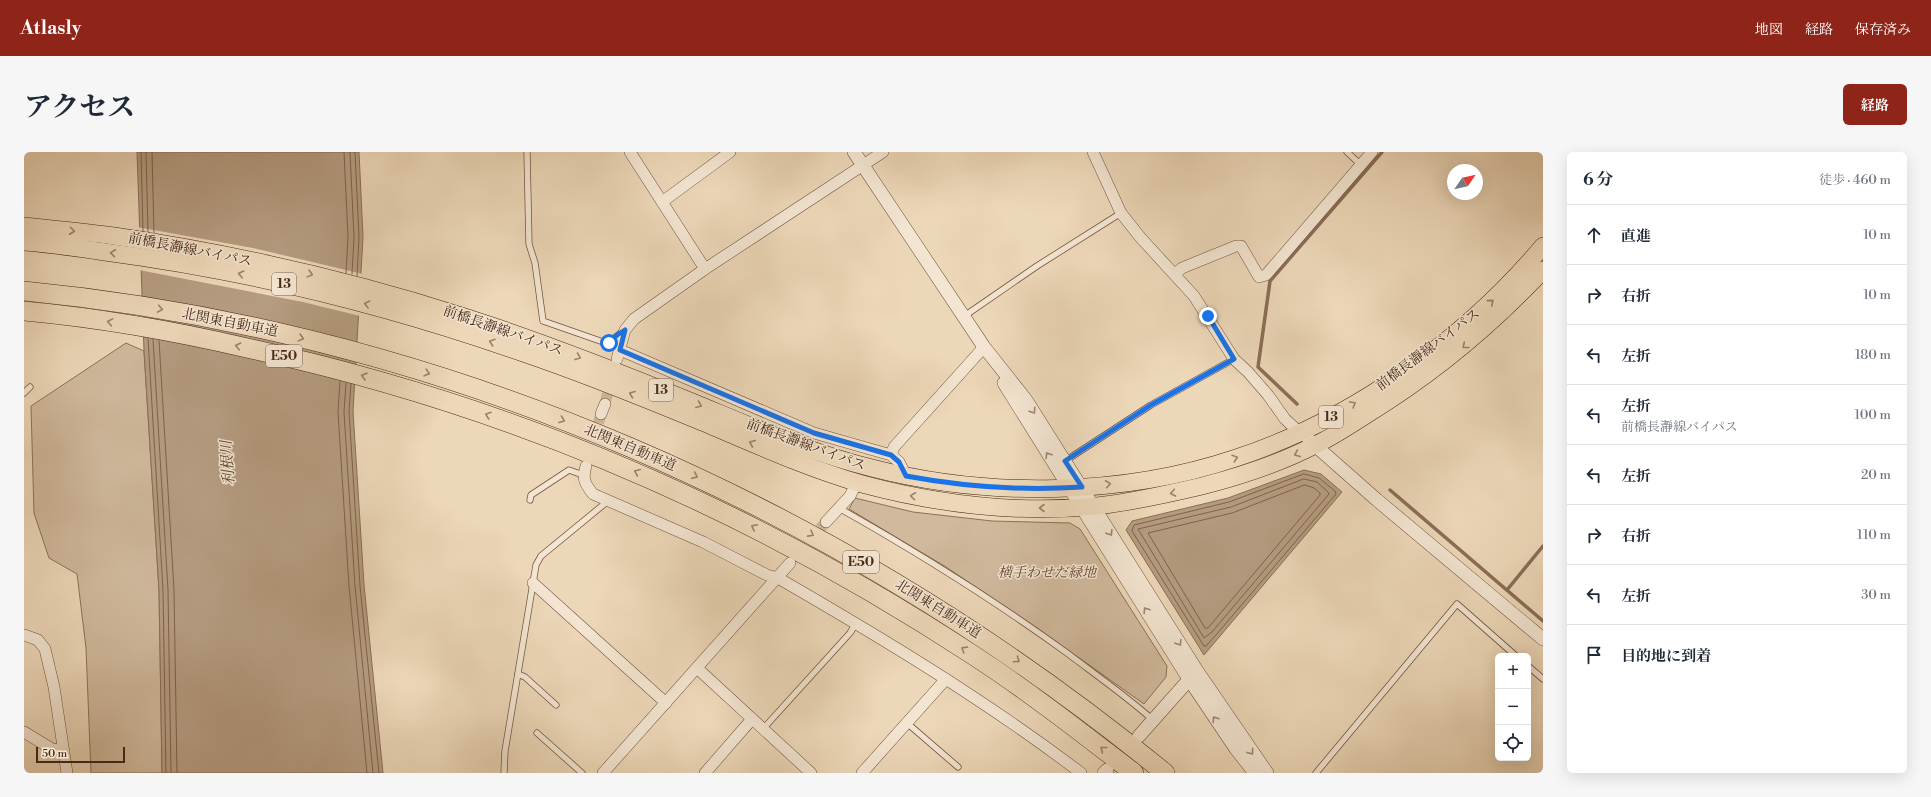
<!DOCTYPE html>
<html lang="ja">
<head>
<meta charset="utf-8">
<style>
  body { margin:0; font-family:"Libre Bodoni","Noto Serif JP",serif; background:#f6f6f7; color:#1f2937 }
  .controls { position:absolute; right:12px; bottom:12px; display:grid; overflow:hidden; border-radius:6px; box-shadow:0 4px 16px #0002 }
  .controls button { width:36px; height:36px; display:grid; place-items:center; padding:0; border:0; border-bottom:1px solid #e0e1e3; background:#fff; color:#1f2937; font:20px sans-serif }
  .compass { position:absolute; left:1423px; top:12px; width:36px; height:36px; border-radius:50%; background:#fff; box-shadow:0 4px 16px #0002; rotate:56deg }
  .scale { position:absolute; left:12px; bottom:10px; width:89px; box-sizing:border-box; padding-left:4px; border:2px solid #492917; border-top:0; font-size:11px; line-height:14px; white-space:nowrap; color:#492917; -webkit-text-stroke:3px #f3e5d1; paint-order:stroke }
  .stop { position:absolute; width:12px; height:12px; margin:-9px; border:3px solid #1a73e8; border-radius:50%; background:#fff }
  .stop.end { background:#1a73e8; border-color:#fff; box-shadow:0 1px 4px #0008 }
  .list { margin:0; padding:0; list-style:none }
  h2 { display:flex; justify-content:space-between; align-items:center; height:52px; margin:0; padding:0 16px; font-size:17px }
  h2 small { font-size:13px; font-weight:400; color:#747a83 }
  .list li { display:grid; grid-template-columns:26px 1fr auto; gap:12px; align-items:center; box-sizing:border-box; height:60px; padding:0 16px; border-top:1px solid #e0e1e3 }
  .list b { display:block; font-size:15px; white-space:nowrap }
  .list p { margin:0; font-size:13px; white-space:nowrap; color:#747a83 }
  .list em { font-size:13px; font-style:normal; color:#747a83 }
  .icon { flex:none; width:22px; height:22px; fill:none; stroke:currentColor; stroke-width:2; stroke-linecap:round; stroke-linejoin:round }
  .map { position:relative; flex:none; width:1519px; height:621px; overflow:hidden; border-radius:6px }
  header { display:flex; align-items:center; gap:24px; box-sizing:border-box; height:56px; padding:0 20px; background:#8f2418; color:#fff }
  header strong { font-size:19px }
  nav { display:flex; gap:22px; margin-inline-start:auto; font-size:14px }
  .intro { display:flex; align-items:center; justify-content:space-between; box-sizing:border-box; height:96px; padding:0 24px }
  h1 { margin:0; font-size:28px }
  .button { padding:10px 18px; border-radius:6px; background:#8f2418; color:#fff; font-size:14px; font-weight:700 }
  main { display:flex; gap:24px; padding:0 24px }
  aside { flex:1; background:#fff; border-radius:6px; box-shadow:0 4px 16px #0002 }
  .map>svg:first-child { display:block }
  .green { fill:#d0b99d; stroke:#8c715a }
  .water { fill:#b59c81; stroke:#8a6e57 }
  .pier { fill:#ecd7b8 }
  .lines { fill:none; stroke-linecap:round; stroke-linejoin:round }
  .shore { stroke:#7f624c; stroke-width:1 }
  .stream { stroke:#8a6e57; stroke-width:3.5 }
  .minor-tunnel { stroke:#cbb498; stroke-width:11; stroke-dasharray:11 5.5; stroke-linecap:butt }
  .service-casing { stroke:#72543f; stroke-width:7 }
  .minor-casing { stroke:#72543f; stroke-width:12 }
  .tertiary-casing { stroke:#72543f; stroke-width:14 }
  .primary-casing { stroke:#492917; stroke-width:18 }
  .motorway-casing { stroke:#492917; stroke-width:20 }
  .service { stroke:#f3e5d1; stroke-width:5.5 }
  .minor { stroke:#f3e5d1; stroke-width:11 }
  .tertiary { stroke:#f3e5d1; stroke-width:13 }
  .primary { stroke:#ecd7b8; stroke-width:17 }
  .motorway { stroke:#ecd7b8; stroke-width:19 }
  .oneway { stroke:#9a8068 }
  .oneway2 { stroke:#9e8774 }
  .route { stroke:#1a73e8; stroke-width:5 }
  .labels { text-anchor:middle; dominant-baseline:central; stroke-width:3; stroke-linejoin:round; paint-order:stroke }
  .shield { fill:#f3e5d1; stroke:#7c614f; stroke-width:1 }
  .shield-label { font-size:13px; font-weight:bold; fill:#492917 }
  .street-label { font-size:14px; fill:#492917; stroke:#f3e5d1 }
  .park-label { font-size:14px; font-style:italic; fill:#644632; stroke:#f3e5d1 }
  .water-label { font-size:15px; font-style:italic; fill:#644632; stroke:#f3e5d1 }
</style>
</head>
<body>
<header>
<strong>Atlasly</strong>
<nav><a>地図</a><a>経路</a><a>保存済み</a></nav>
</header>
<div class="intro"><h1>アクセス</h1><a class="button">経路</a></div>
<main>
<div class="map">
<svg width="1519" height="621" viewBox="0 0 1519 621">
  <rect width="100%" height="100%" fill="#ecd7b8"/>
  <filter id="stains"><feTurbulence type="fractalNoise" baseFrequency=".005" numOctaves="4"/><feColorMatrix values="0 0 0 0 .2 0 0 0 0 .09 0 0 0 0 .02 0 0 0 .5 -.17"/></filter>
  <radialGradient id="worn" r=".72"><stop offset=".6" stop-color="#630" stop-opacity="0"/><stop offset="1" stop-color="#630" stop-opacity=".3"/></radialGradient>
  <g class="green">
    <path d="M102,191L120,199L135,438L138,621H67L62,496L53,422L25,406L10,361L7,254Z"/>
    <path d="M831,346L889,360L968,369L1046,371L1056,377L1143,514L1142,525L1120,552L1013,476L922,415L825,357Z"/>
  </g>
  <g class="water">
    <path d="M113,0H335L339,85L329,259L340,433L359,621H138L135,438L120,199Z"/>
    <path d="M1280,318L1297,322L1318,340L1180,503L1102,378L1108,369L1204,346Z"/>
  </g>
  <path class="pier" d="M113,75L229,96L339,122L336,164L279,150L115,118Z"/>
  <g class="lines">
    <g class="shore">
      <path d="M117,0L119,79"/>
      <path d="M122,0L124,80"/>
      <path d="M128,0L130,81"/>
      <path d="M320,0L324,85L322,121"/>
      <path d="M326,0L330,85L328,122"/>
      <path d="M331,0L335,85L333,124"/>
      <path d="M124,186L139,438L142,621"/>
      <path d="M129,187L144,438L147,621"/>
      <path d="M135,188L150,438L153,621"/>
      <path d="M316,229L314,260L325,434L343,621"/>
      <path d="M322,231L320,260L331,434L349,621"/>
      <path d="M327,232L325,259L336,434L355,621"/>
      <path d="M1280,322L1295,326L1311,339L1312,342L1192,483L1182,494H1180L1108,379L1110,373L1205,350Z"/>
      <path d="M1280,327L1293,330L1304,340L1305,342L1188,480L1180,486L1114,377L1207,355Z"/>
      <path d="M1281,333L1290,336L1296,341V343L1184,476H1181L1124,381L1208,361Z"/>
    </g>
    <g class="stream">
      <path d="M1273,252L1234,215L1246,129L1358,0"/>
      <path d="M1366,338L1519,469"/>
      <path d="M1483,438L1519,394"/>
    </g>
    <g class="minor-tunnel">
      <path d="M581,252L587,227"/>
      <path d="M570,287L577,262"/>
      <path d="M785,389L802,370"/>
    </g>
    <g class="service-casing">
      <g id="service">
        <path d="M503,0L505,92L511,111L519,169L582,191H585L599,179"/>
        <path d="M1323,0L1337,13"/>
        <path d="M939,165L1013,114L1097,61"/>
        <path d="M0,241L6,235"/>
        <path d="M1041,309L1127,253L1210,207"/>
        <path d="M506,348L507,343L545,318L559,323"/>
        <path d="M815,356C893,400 970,448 1043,501C1072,523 1102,544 1129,568"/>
        <path d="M1504,514L1519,527"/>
        <path d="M494,522L501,525L532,553"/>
        <path d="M883,571L934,615"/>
        <path d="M739,577L826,481L832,471"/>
        <path d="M513,581L558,621"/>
        <path d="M480,621L481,599L512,413L517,404L584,349"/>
        <path d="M1292,621L1433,452L1492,504"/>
      </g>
    </g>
    <g class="minor-casing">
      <g id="minor">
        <path d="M606,0L681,117"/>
        <path d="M1069,0L1097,61L1116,85L1170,144L1210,207L1224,220L1244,243L1261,267L1276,281"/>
        <path d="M638,50L706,0"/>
        <path d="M1151,122L1158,116L1212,94H1217L1235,125L1242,123L1348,0"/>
        <path d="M596,198L790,281L867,303L875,310L882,324"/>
        <path d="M593,207L601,178L610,167L681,117L859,0"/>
        <path d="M577,262L581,252"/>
        <path d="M867,303L870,295L960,195"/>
        <path d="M562,314C558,327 561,332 569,342L679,390L743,423L754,426C858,486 961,548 1057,621"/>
        <path d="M802,370L826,344L833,330"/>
        <path d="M509,431L642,551"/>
        <path d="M0,483L14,488L21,497L30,535L43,621"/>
        <path d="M673,516L787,621"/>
        <path d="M0,580L28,597L40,599"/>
        <path d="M579,621L766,411"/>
        <path d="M681,621L728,567"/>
        <path d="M838,621L922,527"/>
      </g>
    </g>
    <g class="tertiary-casing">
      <g id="tertiary">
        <path d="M830,0L960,195L1002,248L1173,519L1243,621"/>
        <path d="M980,231L1165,527L1212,597L1231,621"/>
        <path d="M1285,288L1353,348L1519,487"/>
        <path d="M1115,584L1170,522"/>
        <path d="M1080,621L1083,618"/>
      </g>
    </g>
    <g class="primary-casing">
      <g id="primary">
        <path d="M0,74C30,77 60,80 90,84C206,101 329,129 441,165C519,190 595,220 671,251C729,275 787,301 848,316C964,346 1099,344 1212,306C1328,268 1441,187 1519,94"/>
        <path d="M0,90C27,92 54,96 81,100C225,119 366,154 502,202C561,222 620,246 678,270C730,292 783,316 838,332C913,352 995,362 1073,354C1108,350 1144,342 1178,334C1217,324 1257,311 1293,292C1310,284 1326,273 1342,263C1409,222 1465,176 1519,118"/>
      </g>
    </g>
    <g class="motorway-casing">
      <g id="motorway">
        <path d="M0,139C420,180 815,354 1141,621"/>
        <path d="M0,159C75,166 150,179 223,196C487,253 727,357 952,505C1007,541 1058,581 1110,621"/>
      </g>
    </g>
    <use href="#service" class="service"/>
    <use href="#minor" class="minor"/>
    <use href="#tertiary" class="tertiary"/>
    <use href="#primary" class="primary"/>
    <use href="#motorway" class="motorway"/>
  </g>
  <defs><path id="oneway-chevron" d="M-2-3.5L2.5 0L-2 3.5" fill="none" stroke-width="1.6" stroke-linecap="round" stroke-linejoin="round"/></defs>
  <g class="oneway">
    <use href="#oneway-chevron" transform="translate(48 79) rotate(7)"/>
    <use href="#oneway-chevron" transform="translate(89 101) rotate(-172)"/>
    <use href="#oneway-chevron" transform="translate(217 122) rotate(-168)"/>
    <use href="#oneway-chevron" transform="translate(286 122) rotate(15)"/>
    <use href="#oneway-chevron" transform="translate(1467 150) rotate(-40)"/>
    <use href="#oneway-chevron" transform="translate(343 152) rotate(-166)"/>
    <use href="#oneway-chevron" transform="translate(136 157) rotate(10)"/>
    <use href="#oneway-chevron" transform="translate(86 170) rotate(-170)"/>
    <use href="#oneway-chevron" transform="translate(277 186) rotate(15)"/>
    <use href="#oneway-chevron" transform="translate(468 190) rotate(-162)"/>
    <use href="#oneway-chevron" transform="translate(214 194) rotate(-168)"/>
    <use href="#oneway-chevron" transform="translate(1441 194) rotate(141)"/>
    <use href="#oneway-chevron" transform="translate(554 205) rotate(21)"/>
    <use href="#oneway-chevron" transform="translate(403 221) rotate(16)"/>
    <use href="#oneway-chevron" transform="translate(340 224) rotate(-164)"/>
    <use href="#oneway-chevron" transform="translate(608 242) rotate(-159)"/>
    <use href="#oneway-chevron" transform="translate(1329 252) rotate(-31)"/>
    <use href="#oneway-chevron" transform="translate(675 253) rotate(22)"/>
    <use href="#oneway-chevron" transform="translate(464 263) rotate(-161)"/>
    <use href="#oneway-chevron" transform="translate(538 268) rotate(21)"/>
    <use href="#oneway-chevron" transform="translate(728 291) rotate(-157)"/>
    <use href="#oneway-chevron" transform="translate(1273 302) rotate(157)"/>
    <use href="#oneway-chevron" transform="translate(1211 306) rotate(-18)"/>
    <use href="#oneway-chevron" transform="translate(613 320) rotate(-157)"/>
    <use href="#oneway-chevron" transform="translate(671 324) rotate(25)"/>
    <use href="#oneway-chevron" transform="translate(1084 332) rotate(-8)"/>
    <use href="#oneway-chevron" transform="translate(1149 341) rotate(169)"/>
    <use href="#oneway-chevron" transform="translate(889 344) rotate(-172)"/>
    <use href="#oneway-chevron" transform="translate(1018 356) rotate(-180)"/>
    <use href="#oneway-chevron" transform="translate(730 375) rotate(-153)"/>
    <use href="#oneway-chevron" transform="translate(787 382) rotate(29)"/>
    <use href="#oneway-chevron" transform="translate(940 497) rotate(-148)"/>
    <use href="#oneway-chevron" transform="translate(993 508) rotate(35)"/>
    <use href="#oneway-chevron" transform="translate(1079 597) rotate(-142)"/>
  </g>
  <g class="oneway2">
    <use href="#oneway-chevron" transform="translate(1009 259) rotate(57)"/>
    <use href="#oneway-chevron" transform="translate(1024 303) rotate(-122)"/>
    <use href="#oneway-chevron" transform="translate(1086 381) rotate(58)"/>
    <use href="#oneway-chevron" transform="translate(1122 458) rotate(-122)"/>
    <use href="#oneway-chevron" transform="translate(1155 491) rotate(58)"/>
    <use href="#oneway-chevron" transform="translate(1191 567) rotate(-124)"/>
    <use href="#oneway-chevron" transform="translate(1227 600) rotate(54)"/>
  </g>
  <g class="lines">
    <path class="route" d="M585,191L593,183L601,178L596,198L790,281L867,303L875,310L882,324C941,335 998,339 1058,335L1041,309L1127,253L1210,207L1184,164"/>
  </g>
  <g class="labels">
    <g class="shield">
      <rect x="248" y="121" width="24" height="22" rx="3"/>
      <rect x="242" y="193" width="36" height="22" rx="3"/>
      <rect x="625" y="227" width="24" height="22" rx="3"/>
      <rect x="1295" y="254" width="24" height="22" rx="3"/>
      <rect x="819" y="399" width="36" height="22" rx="3"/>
    </g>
    <g class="shield-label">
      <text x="260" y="132">13</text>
      <text x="260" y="204">E50</text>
      <text x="637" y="238">13</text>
      <text x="1307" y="265">13</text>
      <text x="837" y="410">E50</text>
    </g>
    <g class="street-label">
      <text transform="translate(166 98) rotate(11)">前橋長瀞線バイパス</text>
      <text transform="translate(206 171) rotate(11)">北関東自動車道</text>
      <text transform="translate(479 179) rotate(19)">前橋長瀞線バイパス</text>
      <text transform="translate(1404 198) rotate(-37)">前橋長瀞線バイパス</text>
      <text transform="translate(782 293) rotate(20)">前橋長瀞線バイパス</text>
      <text transform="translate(606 296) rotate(23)">北関東自動車道</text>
      <text transform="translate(914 457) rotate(32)">北関東自動車道</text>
    </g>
    <g class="park-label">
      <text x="1023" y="421">横手わせだ緑地</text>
    </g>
    <g class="water-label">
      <text transform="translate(204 311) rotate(-94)">利根川</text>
    </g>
  </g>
  <rect width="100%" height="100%" filter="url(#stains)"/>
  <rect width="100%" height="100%" fill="url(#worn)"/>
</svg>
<div class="controls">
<button>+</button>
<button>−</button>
<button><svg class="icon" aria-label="locate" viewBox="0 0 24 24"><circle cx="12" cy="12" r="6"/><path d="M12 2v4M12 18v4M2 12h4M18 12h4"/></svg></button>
</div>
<svg class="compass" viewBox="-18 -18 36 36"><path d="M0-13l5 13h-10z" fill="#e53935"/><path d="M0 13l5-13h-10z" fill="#747a83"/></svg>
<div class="scale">50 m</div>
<div class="stop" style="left:585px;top:191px"></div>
<div class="stop end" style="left:1184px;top:164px"></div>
</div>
<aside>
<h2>6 分<small>徒歩 · 460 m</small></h2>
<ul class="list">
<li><svg class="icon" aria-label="ahead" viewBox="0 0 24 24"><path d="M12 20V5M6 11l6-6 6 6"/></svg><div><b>直進</b></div><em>10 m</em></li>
<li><svg class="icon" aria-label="right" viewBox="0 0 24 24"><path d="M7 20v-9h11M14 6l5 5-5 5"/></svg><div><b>右折</b></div><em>10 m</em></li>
<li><svg class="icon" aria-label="left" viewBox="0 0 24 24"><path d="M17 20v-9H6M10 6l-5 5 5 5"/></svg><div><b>左折</b></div><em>180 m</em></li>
<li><svg class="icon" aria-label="left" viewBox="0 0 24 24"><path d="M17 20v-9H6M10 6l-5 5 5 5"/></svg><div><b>左折</b><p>前橋長瀞線バイパス</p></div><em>100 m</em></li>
<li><svg class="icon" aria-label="left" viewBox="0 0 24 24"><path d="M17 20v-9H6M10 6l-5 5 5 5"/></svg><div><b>左折</b></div><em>20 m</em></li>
<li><svg class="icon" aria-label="right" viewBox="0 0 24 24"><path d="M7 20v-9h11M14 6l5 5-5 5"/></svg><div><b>右折</b></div><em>110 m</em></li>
<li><svg class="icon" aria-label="left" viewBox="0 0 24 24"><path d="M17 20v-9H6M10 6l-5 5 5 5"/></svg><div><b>左折</b></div><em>30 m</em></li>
<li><svg class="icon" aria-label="arrive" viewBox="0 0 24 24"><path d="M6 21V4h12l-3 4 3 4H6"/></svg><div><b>目的地に到着</b></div></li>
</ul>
</aside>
</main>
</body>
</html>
